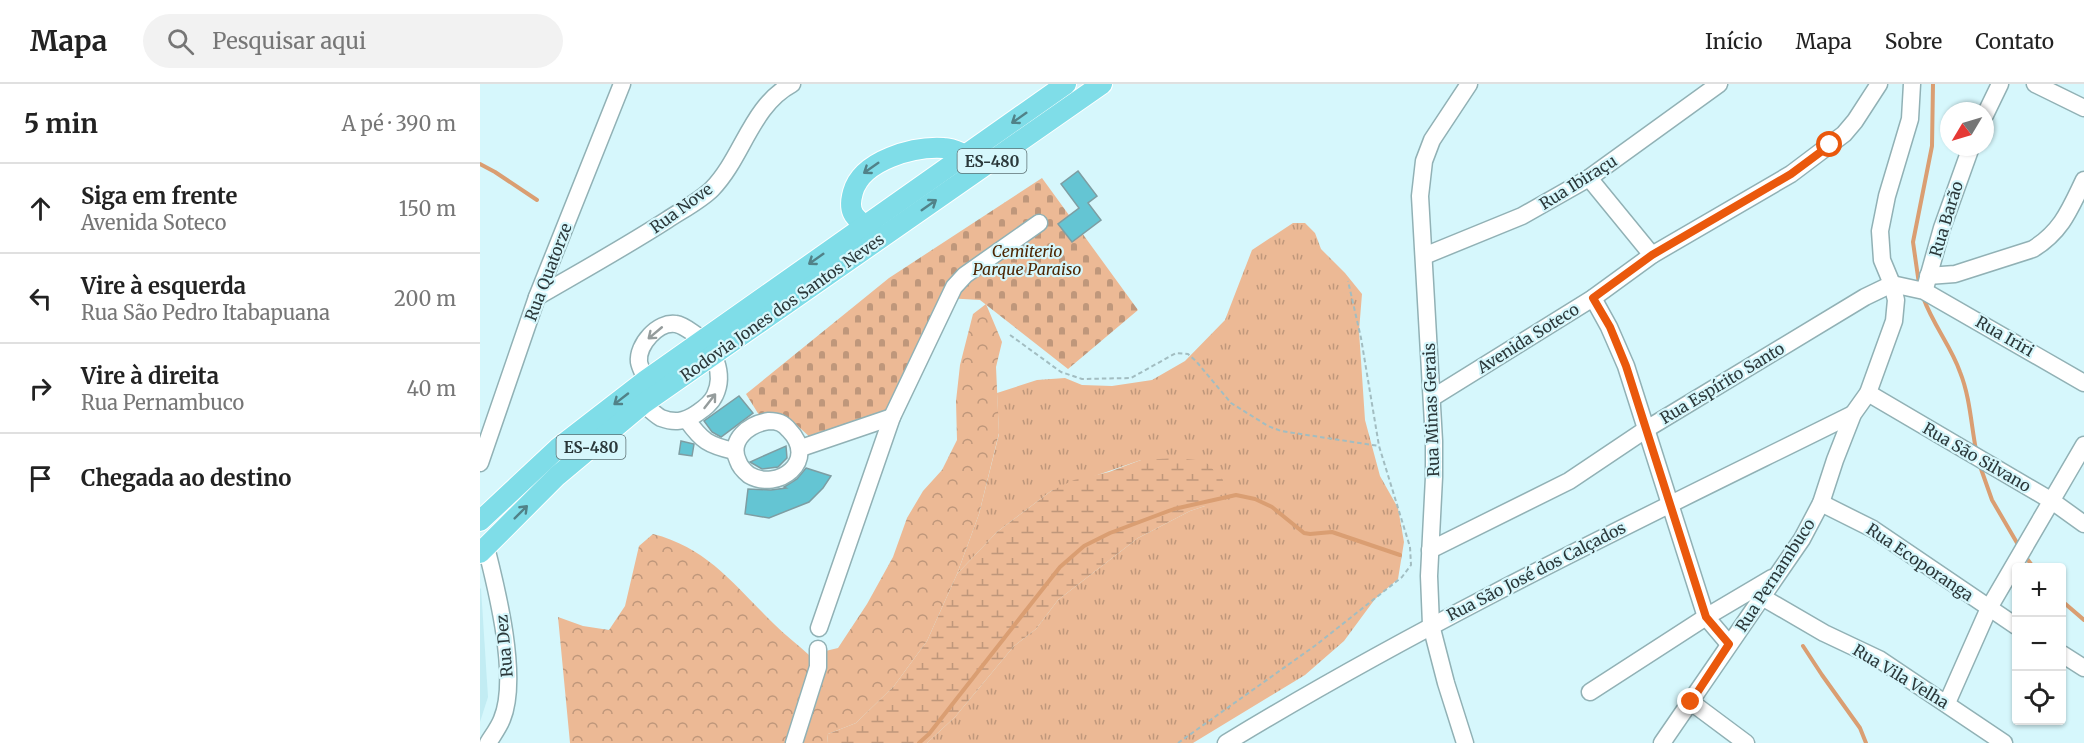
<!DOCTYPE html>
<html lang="pt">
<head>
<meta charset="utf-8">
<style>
  body { margin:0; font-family:Merriweather,serif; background:#f2f2f2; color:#222 }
  .controls { position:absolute; right:18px; bottom:18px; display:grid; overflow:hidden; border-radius:6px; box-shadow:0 2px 4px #0004 }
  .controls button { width:54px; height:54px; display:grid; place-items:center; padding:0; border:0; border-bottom:2px solid #e0e0e0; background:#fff; color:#222; font:30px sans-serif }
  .compass { position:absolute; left:1460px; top:18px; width:54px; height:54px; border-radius:50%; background:#fff; box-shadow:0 2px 4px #0004; rotate:232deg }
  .stop { position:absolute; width:18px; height:18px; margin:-14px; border:4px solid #ea580c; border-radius:50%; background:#fff }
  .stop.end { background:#ea580c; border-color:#fff; box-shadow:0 2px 6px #0008 }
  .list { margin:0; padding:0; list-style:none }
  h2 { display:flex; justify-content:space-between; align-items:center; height:78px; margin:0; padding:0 24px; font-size:26px }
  h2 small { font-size:20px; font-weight:400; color:#767676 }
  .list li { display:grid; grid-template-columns:39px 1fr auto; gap:18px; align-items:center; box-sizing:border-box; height:90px; padding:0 24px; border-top:2px solid #e0e0e0 }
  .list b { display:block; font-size:22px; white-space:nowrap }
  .list p { margin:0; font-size:20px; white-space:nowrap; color:#767676 }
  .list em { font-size:20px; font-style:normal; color:#767676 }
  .icon { flex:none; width:33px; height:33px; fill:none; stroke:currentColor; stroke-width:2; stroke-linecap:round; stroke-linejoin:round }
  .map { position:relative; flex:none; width:1604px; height:659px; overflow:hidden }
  header { display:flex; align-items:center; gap:36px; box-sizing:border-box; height:84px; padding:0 30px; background:#fff; border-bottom:2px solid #e0e0e0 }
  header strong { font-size:28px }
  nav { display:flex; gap:33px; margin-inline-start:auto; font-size:21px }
  .search { width:420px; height:54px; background:#f2f2f2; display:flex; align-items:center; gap:15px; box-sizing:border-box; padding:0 21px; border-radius:33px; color:#767676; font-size:22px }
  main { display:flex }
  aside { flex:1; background:#fff }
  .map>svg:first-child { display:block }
  .built { fill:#c2ecf3 }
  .grass { fill:url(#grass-tufts) }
  .forest { fill:url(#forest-crowns) }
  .wetland { fill:url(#wetland-marsh) }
  .cemetery { fill:url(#cemetery-stones) }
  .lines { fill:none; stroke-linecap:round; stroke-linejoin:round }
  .stream { stroke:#da9e72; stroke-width:4 }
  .building { fill:#64c5d3; stroke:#7e9da2; stroke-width:1.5 }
  .minor-casing { stroke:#91b1b5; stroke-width:19 }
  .major-casing { stroke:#fff; stroke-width:22 }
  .path { stroke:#a2bdc1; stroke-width:2; stroke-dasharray:4.5 3; stroke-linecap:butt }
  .minor { stroke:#fff; stroke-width:16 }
  .major { stroke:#7fdde8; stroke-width:20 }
  .oneway { stroke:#518288 }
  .oneway2 { stroke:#959c9c }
  .route { stroke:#ea580c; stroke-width:8 }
  .labels { text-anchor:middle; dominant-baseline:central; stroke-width:4.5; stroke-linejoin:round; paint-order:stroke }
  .shield { fill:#d6f7fc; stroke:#5e7174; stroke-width:1.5 }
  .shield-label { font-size:15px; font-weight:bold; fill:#2b383a }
  .street-label { font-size:16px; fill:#2b383a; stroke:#d6f7fc }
  .park-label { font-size:16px; font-style:italic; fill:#4d2603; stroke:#d6f7fc }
</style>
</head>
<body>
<header>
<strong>Mapa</strong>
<div class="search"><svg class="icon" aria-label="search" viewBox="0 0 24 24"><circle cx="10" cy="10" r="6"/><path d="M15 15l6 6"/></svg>Pesquisar aqui</div>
<nav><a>Início</a><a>Mapa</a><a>Sobre</a><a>Contato</a></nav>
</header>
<main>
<aside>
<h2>5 min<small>A pé · 390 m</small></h2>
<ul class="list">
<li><svg class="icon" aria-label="ahead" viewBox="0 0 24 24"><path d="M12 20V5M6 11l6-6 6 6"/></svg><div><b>Siga em frente</b><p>Avenida Soteco</p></div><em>150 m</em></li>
<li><svg class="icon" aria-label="left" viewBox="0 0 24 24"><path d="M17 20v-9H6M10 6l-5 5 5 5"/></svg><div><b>Vire à esquerda</b><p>Rua São Pedro Itabapuana</p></div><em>200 m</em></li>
<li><svg class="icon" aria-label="right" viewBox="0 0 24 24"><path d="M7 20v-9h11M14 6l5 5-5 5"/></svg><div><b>Vire à direita</b><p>Rua Pernambuco</p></div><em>40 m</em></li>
<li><svg class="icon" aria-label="arrive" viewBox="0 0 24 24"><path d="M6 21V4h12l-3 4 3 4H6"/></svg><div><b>Chegada ao destino</b></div></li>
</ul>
</aside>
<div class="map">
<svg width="1604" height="659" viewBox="0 0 1604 659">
  <defs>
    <pattern id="grass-tufts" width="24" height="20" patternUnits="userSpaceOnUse" patternTransform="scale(1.5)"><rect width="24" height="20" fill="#ecb995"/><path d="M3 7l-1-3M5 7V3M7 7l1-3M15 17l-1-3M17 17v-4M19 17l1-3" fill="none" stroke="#bf977b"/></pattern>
    <pattern id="forest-crowns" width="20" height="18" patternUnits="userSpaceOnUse" patternTransform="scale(1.5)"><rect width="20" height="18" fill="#ecb995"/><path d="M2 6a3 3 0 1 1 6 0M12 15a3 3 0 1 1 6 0" fill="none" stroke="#bf977b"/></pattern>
    <pattern id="wetland-marsh" width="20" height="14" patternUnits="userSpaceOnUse" patternTransform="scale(1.5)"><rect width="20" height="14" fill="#ecb995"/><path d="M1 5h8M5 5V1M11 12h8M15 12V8" fill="none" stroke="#bf977b"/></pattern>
    <pattern id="cemetery-stones" width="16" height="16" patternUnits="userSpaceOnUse" patternTransform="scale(1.5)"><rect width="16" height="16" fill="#ecb995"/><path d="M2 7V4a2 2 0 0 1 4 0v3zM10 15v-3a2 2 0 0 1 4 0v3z" fill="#bf977b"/></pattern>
  </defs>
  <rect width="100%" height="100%" fill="#d6f7fc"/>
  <path class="built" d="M1,504L8,613L0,638V505Z"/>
  <path class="grass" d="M813,139H825L835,149L841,165L865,189L882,210L879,247L885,336L900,392L918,424L924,458L918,495L895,515L864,557L825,591L713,659H447L475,633L534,562L556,545L578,516L658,454L710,427L725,422L661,376L571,407L517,448L477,490L499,430L519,350L517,309L557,296L585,294L602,301L632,302L672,296L705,277L745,236L772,166Z"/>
  <path class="forest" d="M506,220L522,258L516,283L519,349L499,430L477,490L447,557L414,602L376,639L348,650L347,659H90L78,533L103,542L129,546L145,522L159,462L173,450C228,464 255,502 294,540C305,551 317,560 329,571L358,564L387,520L413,473L427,434L443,407L462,386L477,356L476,317L480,281L493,230Z"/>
  <path class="wetland" d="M697,374L725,377L743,396L741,410L725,422L710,427L658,454L578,516L556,545L534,562L475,633L447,659H347L348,650L376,639L414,602L447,557L477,490L517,448L571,407L594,396L629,388L661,376Z"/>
  <path class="cemetery" d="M562,94L658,226L588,285L500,216L466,214L413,326L332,355L309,334L279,331L266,310L409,194Z"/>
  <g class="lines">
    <g class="stream">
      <path d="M0,80L15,88L57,116"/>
      <path d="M1439,200L1433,158L1452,62L1453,0"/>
      <path d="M1443,213C1453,241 1471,262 1480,288C1490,313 1491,340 1496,366"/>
      <path d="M1500,382L1512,416L1540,464"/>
      <path d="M1545,472L1554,484"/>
      <path d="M1582,517L1604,536"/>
      <path d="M1323,562L1342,591L1380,644L1386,659"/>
      <path d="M439,659L449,650L580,483L604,462L630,449L694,425L756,411L775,415L792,423L824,449L830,450L852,448L920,471"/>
    </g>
  </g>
  <g class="building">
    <path d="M598,87L617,112L608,119L621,136L592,158L578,140L599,124L581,100Z"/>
    <path d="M259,312L273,329L241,353L232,348L224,337Z"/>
    <path d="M201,357L214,360L212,372L199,370Z"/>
    <path d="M306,362L307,374L298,383L282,385L270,378Z"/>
    <path d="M326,384L351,392L343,404L329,418L289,434L265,430L268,405L291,406L306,404L304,403L317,395Z"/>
  </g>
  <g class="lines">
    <g class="minor-casing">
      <g id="minor">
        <path d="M1555,0L1604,24"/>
        <path d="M1505,31L1520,0"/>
        <path d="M1109,94L1172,171"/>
        <path d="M944,172L1042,132L1109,94L1239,0"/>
        <path d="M1448,192L1475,190L1553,165C1582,147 1590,125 1604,96"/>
        <path d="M1446,201L1462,144L1491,63"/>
        <path d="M57,213C100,188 145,163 187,136C202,126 220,117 232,105C263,73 271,22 312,0"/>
        <path d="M1113,214L1129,243L1146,282L1226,533L1249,560"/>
        <path d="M1388,309L1572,417L1604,440"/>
        <path d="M952,314L1113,214L1172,171L1311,90L1364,50L1375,37L1399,0"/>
        <path d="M163,320C169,324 175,331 181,334C194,339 204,338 216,330C223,325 231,320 235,311C245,290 234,263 216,251C210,247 203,241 196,240C178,237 157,261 159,278C160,284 164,290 166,296"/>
        <path d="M207,336C222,357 228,361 254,367"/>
        <path d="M289,337C298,337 303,339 309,346C339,377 298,408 269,391C264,387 260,383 258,377C248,356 269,340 289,337Z"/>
        <path d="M321,364L412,333"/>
        <path d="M0,379L57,213L142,0"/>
        <path d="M1341,419L1393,445L1536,542"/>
        <path d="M6,463C17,506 39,594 22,635C19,643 13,651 8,659"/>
        <path d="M950,466L1089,397L1165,346L1385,213L1412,200L1444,207L1604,299"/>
        <path d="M1282,513L1344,549L1399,575L1524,659"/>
        <path d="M339,544L412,333L474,203L485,191L559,139"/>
        <path d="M1582,570L1604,584"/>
        <path d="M1110,608L1226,533L1292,494"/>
        <path d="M1211,618L1266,659"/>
        <path d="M1467,619L1509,524L1604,361"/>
        <path d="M314,659L338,583V565"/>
        <path d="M746,659C948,536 1161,435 1373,330"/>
        <path d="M985,659L966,599L951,541L949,492L954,393V357L940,112L944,77L952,56L989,0"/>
        <path d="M1182,659L1322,455L1341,419L1355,376L1373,330L1388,309L1414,237L1416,216L1412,200L1402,176L1400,147L1407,112L1430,35L1432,0"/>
      </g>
    </g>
    <g class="major-casing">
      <g id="major">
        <path d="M395,150C388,144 379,138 374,131C370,125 371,115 373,108C382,76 434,62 464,64C472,64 479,68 486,71"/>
        <path d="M0,437L78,364L166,296L586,0"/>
        <path d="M0,469L77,392L163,320L622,0"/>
      </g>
    </g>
    <g class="path">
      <path d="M530,251L581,288L602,295L651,294L696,269L708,270L716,277L751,319L788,342L801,347L899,362"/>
      <path d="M698,659L836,561L922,493L931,481L930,463L899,362L881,254L868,197"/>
    </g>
    <use href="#minor" class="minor"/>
    <use href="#major" class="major"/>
  </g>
  <defs><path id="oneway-shaft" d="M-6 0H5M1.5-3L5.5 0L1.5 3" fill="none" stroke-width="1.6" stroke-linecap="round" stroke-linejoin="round" transform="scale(1.5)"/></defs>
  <g class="oneway">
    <use href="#oneway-shaft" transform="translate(539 34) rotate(145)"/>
    <use href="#oneway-shaft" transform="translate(391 84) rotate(145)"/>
    <use href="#oneway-shaft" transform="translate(449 121) rotate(-35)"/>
    <use href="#oneway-shaft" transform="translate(336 175) rotate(145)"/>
    <use href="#oneway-shaft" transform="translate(141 315) rotate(142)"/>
    <use href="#oneway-shaft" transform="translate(41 428) rotate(-45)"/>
  </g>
  <g class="oneway2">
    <use href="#oneway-shaft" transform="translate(175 249) rotate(140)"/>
    <use href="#oneway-shaft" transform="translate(230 317) rotate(-52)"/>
  </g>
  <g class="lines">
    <path class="route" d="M1211,618L1249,560L1226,533L1146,282L1130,243L1113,214L1172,171L1311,90L1350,61"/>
  </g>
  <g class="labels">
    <g class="shield">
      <rect x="477.5" y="65" width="69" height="24" rx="4.5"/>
      <rect x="76.5" y="351" width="69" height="24" rx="4.5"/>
    </g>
    <g class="shield-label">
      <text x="512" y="77">ES-480</text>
      <text x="111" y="363">ES-480</text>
    </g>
    <g class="street-label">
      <text transform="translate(1098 98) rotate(-32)">Rua Ibiraçu</text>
      <text transform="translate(201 124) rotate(-36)">Rua Nove</text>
      <text transform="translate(1466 135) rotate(-73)">Rua Barão</text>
      <text transform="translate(68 188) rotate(-69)">Rua Quatorze</text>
      <text transform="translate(302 223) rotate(-35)">Rodovia Jones dos Santos Neves</text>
      <text transform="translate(1525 252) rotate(30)">Rua Iriri</text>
      <text transform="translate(1048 254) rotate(-32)">Avenida Soteco</text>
      <text transform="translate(1242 299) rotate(-31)">Rua Espírito Santo</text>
      <text transform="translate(951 326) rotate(-92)">Rua Minas Gerais</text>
      <text transform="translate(1497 373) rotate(30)">Rua São Silvano</text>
      <text transform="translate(1440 478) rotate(34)">Rua Ecoporanga</text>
      <text transform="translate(1056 487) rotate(-27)">Rua São José dos Calçados</text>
      <text transform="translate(1295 491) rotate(-57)">Rua Pernambuco</text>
      <text transform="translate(24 562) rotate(-95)">Rua Dez</text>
      <text transform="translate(1421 592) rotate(31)">Rua Vila Velha</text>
    </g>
    <g class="park-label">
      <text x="547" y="167">Cemiterio<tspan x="547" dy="18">Parque Paraiso</tspan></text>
    </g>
  </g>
</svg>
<div class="controls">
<button>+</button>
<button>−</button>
<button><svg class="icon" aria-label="locate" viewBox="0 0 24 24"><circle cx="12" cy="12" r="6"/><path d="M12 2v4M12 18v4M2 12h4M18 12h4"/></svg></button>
</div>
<svg class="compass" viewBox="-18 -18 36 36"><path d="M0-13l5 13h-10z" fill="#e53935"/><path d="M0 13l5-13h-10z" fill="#767676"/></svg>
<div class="stop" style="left:1350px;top:61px"></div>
<div class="stop end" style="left:1211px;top:618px"></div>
</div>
</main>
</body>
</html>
